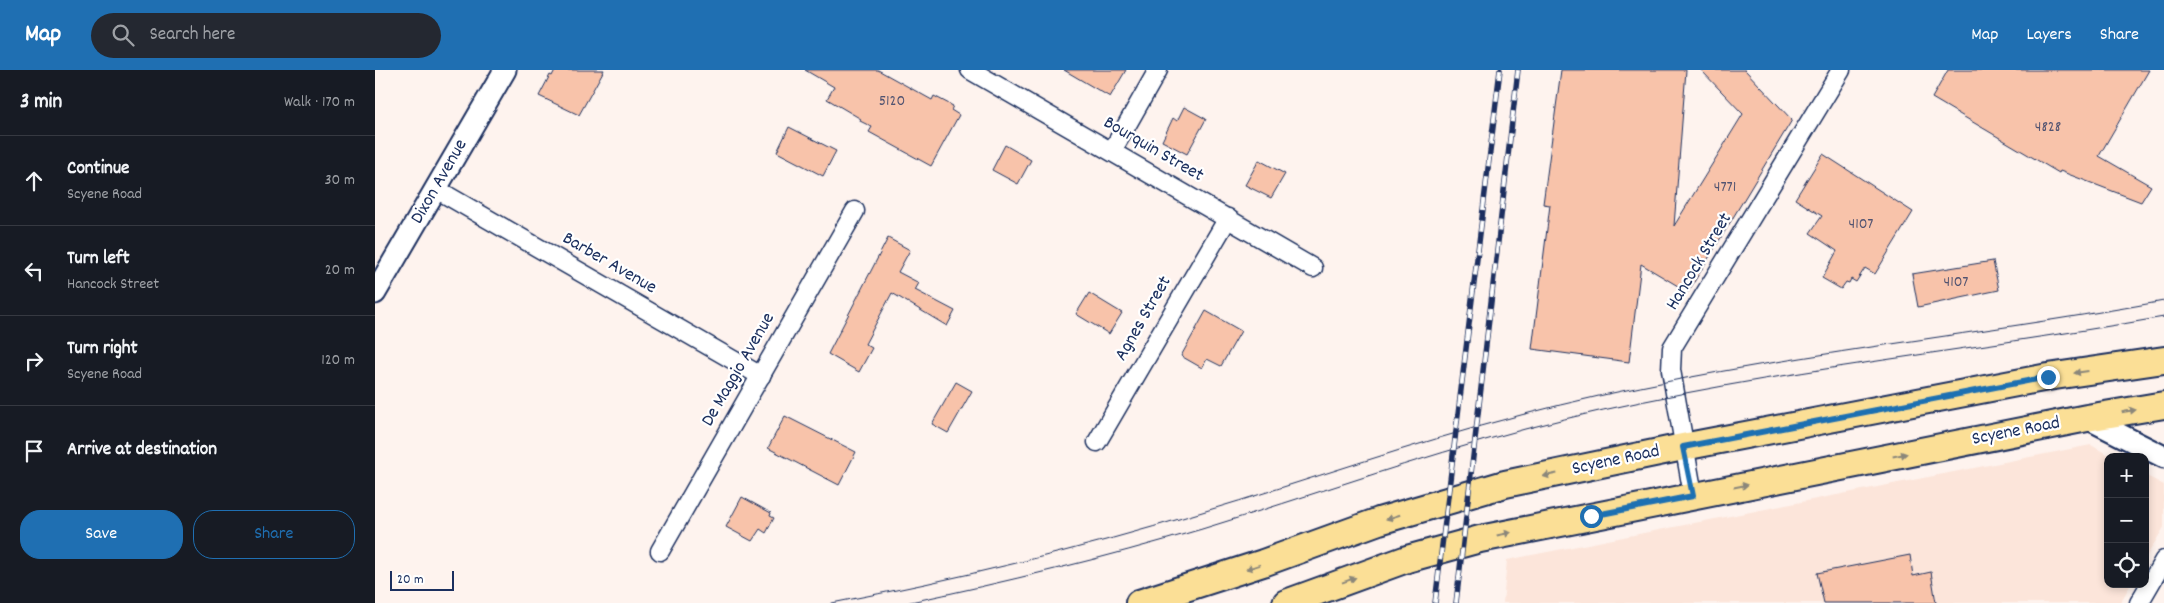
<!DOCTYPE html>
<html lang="en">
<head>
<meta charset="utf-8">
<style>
  body { margin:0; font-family:Dekko,sans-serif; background:#242831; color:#f1f3f6 }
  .controls { position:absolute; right:15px; bottom:15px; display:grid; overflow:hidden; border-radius:10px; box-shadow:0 2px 8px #0003 }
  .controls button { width:45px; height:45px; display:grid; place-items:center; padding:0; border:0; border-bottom:1px solid #363941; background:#171b24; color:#f1f3f6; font:25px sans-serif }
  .scale { position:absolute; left:15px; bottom:12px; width:64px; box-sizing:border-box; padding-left:5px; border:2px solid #1b2f5e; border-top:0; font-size:14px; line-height:18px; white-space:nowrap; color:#1b2f5e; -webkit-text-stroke:4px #fff; paint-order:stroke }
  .stop { position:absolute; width:15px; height:15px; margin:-11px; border:4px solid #1f6fb2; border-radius:50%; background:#fff }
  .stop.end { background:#1f6fb2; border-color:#fff; box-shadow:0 1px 5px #0008 }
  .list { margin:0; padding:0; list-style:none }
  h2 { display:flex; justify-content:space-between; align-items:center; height:65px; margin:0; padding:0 20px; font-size:21px }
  h2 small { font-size:16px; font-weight:400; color:#9ea1a6 }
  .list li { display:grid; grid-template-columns:32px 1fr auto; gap:15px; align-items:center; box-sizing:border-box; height:90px; padding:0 20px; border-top:1px solid #363941 }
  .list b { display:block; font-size:19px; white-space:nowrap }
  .list p { margin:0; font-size:16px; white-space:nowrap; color:#9ea1a6 }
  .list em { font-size:16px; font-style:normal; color:#9ea1a6 }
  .actions { display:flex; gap:10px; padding:15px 20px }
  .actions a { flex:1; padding:11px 0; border:1px solid #1f6fb2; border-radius:20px; text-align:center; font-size:18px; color:#1f6fb2 }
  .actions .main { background:#1f6fb2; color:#fff }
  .icon { flex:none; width:28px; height:28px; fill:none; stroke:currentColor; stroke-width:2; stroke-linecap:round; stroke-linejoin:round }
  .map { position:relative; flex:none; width:1789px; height:533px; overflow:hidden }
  header { display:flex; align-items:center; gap:30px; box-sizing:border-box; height:70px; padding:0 25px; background:#1f6fb2; color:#fff }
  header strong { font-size:24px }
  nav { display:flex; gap:28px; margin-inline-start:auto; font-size:18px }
  .search { width:350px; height:45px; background:#242831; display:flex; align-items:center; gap:12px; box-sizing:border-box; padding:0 18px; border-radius:28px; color:#9ea1a6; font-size:19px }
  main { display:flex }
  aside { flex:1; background:#171b24 }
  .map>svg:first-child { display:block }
  .built { fill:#fce5da }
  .building { fill:#f8c3aa; stroke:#1b2f5e }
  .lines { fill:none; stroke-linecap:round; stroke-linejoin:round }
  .minor-casing { stroke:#1b2f5e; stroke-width:21 }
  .tertiary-casing { stroke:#1b2f5e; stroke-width:25 }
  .primary-casing { stroke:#1b2f5e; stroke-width:30 }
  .minor { stroke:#fff; stroke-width:18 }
  .tertiary { stroke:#fff; stroke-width:21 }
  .primary { stroke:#fbdf96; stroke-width:26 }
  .tram { stroke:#1b2f5e; stroke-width:1 }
  .rail-casing { stroke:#1b2f5e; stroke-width:5.5 }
  .rail { stroke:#fff; stroke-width:4; stroke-dasharray:11; stroke-linecap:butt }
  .oneway { fill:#8b877a }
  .route { stroke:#1f6fb2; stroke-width:6 }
  .labels { text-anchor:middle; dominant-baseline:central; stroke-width:4.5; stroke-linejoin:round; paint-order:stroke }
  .number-label { font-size:16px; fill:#525471 }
  .street-label { font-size:19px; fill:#1b2f5e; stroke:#fff }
</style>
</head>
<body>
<header>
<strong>Map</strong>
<div class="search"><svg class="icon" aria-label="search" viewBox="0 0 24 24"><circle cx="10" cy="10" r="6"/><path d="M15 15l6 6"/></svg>Search here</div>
<nav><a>Map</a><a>Layers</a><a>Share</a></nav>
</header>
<main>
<aside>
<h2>3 min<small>Walk · 170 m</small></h2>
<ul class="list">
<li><svg class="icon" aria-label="ahead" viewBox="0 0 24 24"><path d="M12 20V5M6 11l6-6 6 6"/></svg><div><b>Continue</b><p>Scyene Road</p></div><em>30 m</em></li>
<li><svg class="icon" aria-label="left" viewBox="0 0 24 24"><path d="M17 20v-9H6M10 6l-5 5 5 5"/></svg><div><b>Turn left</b><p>Hancock Street</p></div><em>20 m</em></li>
<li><svg class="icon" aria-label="right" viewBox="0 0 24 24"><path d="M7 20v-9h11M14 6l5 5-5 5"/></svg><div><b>Turn right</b><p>Scyene Road</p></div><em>120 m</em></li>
<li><svg class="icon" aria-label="arrive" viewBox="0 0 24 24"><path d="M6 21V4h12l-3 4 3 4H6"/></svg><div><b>Arrive at destination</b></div></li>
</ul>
<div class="actions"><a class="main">Save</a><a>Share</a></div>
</aside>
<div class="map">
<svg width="1789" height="533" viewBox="0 0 1789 533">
  <rect width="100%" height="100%" fill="#fef3ee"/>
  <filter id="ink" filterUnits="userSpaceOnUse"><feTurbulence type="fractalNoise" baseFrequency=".02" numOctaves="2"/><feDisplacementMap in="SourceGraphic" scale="10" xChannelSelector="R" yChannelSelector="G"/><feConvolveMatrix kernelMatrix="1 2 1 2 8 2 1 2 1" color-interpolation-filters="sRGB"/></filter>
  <g filter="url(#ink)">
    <g class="built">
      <path d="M1716,375L1737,387H1733V514H1756L1745,533H1128L1132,490Z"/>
      <path d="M1770,405L1789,415V457L1770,489Z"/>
    </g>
    <g class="building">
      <path d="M180,0H229L204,45L164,26L175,5L177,6Z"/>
      <path d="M430,0H503L557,30L559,26L578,36L576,40L584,45L556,96L494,62L497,57L485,51L486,49L452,29L459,17Z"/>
      <path d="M689,0H751L735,27Z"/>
      <path d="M1186,0H1311L1299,156L1368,44L1326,0H1370L1417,50L1313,222L1266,194L1254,292L1157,279L1175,135L1168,134Z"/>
      <path d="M1573,0H1774L1724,86L1776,116L1766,132L1685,101L1684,103L1557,28Z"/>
      <path d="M809,37L831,49L812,84L787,71L798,48L802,51Z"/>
      <path d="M414,57L461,81L448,106L402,82Z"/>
      <path d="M630,75L656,90L643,114L617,100Z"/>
      <path d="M1448,84L1538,142L1500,204L1490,198L1481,212L1476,209L1474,213L1471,212L1466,219L1447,208L1462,181L1435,163L1447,146L1420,129Z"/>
      <path d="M884,90L910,104L896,128L870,115Z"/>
      <path d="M513,168L535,180L523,202L544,213L540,220L580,241L572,256L517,223L490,274L497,278L484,302L453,284Z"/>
      <path d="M1618,191L1624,220L1543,237L1537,204Z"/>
      <path d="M714,223L747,243L734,264L701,244Z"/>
      <path d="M831,241L866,261L846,296L832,289L827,298L806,286Z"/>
      <path d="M581,312L597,321L573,363L557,354Z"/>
      <path d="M410,346L481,382L464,415L393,378Z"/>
      <path d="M367,427L396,443L395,446L399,448L391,463L385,459L377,471L351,457Z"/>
      <path d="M1535,485L1538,506L1556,502L1561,533H1449L1442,503Z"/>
    </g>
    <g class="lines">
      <g class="minor-casing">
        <g id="minor">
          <path d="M595,0L938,198"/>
          <path d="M737,81L783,0"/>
          <path d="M61,119L386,306"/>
          <path d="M722,372L853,148"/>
          <path d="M1318,425L1296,300L1297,278L1466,0"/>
          <path d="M285,481L480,141"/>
          <path d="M1764,533L1789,490"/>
        </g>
      </g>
      <g class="tertiary-casing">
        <g id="tertiary">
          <path d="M0,223L130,0"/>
          <path d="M1712,348L1789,387"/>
        </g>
      </g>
      <g class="primary-casing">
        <g id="primary">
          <path d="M764,533L888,493L1004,451L1130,414L1308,377L1673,307L1789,290"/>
          <path d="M911,533L1032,489L1105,469L1712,348L1789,335"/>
        </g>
      </g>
      <use href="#minor" class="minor"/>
      <use href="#tertiary" class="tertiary"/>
      <use href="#primary" class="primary"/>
      <g class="tram">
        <path d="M457,533C581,509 704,480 824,443C932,411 1038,373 1146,345C1357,289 1575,270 1789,231"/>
        <path d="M531,533C631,512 730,488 827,459C935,426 1041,388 1150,359C1359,304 1576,284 1789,247"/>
      </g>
      <g class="rail-casing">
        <g id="rail">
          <path d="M1060,533L1125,0"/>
          <path d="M1081,533L1143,0"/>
        </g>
      </g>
      <use href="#rail" class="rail"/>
    </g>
    <defs><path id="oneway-solid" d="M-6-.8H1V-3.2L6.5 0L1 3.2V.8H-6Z" transform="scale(1.25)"/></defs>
    <g class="oneway">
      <use href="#oneway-solid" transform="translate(1706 302) rotate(172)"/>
      <use href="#oneway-solid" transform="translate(1754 341) rotate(-9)"/>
      <use href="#oneway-solid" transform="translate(1525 385) rotate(-11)"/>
      <use href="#oneway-solid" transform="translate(1175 405) rotate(168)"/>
      <use href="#oneway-solid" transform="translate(1366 416) rotate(-11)"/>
      <use href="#oneway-solid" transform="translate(1018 447) rotate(163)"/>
      <use href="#oneway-solid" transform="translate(1129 464) rotate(-12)"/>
      <use href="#oneway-solid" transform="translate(878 497) rotate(162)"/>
      <use href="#oneway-solid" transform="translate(974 510) rotate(-20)"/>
    </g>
  </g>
  <g class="lines" filter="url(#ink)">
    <path class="route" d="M1216,446L1318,426L1308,377L1673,307"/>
  </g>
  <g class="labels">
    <g class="number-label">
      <text x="517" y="31">5120</text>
      <text x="1673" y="57">4828</text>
      <text x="1350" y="117">4771</text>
      <text x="1486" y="154">4107</text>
      <text x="1581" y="212">4107</text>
    </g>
    <g class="street-label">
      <text transform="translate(778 80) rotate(30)">Bourquin Street</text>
      <text transform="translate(65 112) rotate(-60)">Dixon Avenue</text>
      <text transform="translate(1325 192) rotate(-59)">Hancock Street</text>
      <text transform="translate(234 194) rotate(30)">Barber Avenue</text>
      <text transform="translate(769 249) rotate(-60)">Agnes Street</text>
      <text transform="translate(364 300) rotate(-60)">De Maggio Avenue</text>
      <text transform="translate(1641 362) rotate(-11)">Scyene Road</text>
      <text transform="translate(1241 391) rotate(-12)">Scyene Road</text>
    </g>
  </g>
</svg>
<div class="controls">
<button>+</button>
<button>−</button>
<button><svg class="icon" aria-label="locate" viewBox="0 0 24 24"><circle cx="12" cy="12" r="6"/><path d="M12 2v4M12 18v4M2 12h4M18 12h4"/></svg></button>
</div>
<div class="scale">20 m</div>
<div class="stop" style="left:1216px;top:446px"></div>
<div class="stop end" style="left:1673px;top:307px"></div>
</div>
</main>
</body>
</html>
